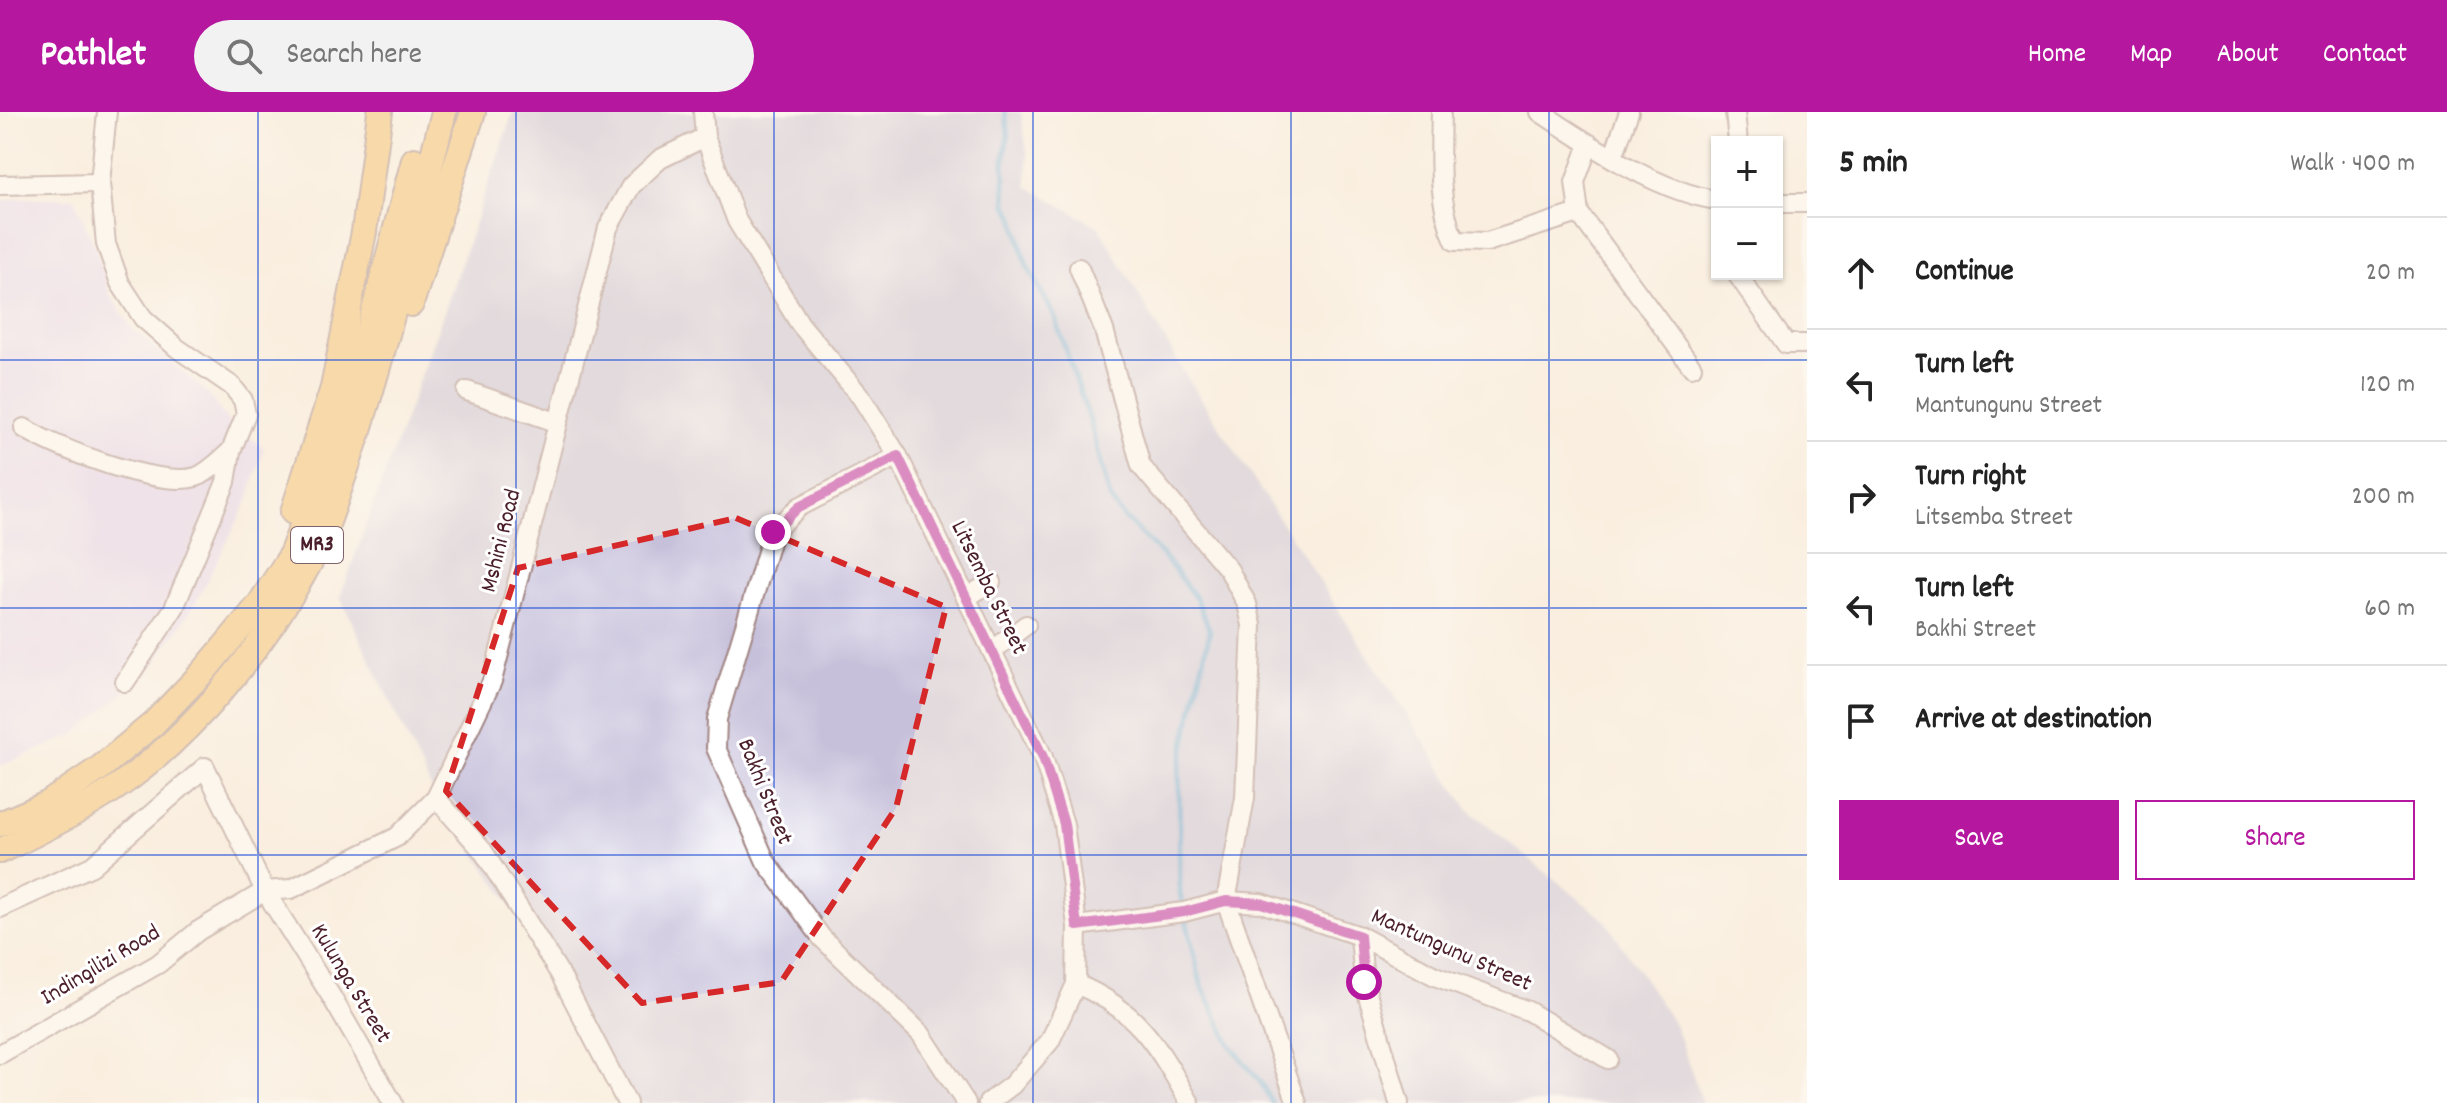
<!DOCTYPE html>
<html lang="en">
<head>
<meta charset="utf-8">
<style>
  body { margin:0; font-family:Dekko,sans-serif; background:#f2f2f2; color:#222 }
  .controls { position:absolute; right:24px; top:24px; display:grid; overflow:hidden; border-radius:0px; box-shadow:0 2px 6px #0004 }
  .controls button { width:72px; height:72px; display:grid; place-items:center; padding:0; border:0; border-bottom:2px solid #e0e0e0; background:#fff; color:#222; font:40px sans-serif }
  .stop { position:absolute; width:24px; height:24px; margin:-18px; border:6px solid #b5179e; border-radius:50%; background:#fff }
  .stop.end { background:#b5179e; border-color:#fff; box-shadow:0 2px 8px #0008 }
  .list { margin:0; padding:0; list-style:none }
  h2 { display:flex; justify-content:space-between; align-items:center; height:104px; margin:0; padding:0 32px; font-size:34px }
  h2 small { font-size:26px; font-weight:400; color:#767676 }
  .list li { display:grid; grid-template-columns:52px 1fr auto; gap:24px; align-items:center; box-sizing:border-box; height:112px; padding:0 32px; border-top:2px solid #e0e0e0 }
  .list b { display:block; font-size:30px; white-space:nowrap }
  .list p { margin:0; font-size:26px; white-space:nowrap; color:#767676 }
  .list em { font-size:26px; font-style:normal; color:#767676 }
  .actions { display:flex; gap:16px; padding:24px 32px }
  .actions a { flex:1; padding:18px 0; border:2px solid #b5179e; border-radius:0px; text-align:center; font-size:28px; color:#b5179e }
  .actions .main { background:#b5179e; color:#fff }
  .icon { flex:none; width:44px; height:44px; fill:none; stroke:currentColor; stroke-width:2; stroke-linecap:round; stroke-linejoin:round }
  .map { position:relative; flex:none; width:1807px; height:991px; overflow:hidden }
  header { display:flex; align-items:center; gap:48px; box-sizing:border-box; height:112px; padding:0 40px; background:#b5179e; color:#fff }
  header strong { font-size:38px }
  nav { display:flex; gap:44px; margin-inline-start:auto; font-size:28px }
  .search { width:560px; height:72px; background:#f2f2f2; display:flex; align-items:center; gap:20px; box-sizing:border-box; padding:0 28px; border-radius:44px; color:#767676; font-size:30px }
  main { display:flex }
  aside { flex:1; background:#fff }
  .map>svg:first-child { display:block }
  .built { fill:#e3d3f3 }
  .industrial { fill:#c6c0da }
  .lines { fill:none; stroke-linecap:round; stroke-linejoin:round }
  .stream { stroke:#5da1d2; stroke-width:5 }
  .minor-casing { stroke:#a28685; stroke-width:22 }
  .highway-casing { stroke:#a28685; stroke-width:28 }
  .minor { stroke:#fff; stroke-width:18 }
  .highway { stroke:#f6c06b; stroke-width:24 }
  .route { stroke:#b5179e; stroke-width:10 }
  .marked { fill:none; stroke:#d62828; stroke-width:6; stroke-dasharray:16 10; stroke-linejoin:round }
  .grid { fill:none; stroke:#1d4ed8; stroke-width:2; stroke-opacity:0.55 }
  .labels { text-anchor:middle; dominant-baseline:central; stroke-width:6; stroke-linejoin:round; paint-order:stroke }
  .shield { fill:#fff; stroke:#80626b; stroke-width:2 }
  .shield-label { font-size:22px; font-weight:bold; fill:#4a1f2b }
  .street-label { font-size:24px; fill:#4a1f2b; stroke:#fff }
</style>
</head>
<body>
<header>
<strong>Pathlet</strong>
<div class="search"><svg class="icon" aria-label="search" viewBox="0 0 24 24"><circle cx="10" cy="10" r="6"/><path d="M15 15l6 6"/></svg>Search here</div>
<nav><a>Home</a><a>Map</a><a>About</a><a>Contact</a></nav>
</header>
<main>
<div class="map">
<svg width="1807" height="991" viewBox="0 0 1807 991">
  <rect width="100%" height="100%" fill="#fff"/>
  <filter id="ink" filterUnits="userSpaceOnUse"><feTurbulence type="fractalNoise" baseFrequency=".0125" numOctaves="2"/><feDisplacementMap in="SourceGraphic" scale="16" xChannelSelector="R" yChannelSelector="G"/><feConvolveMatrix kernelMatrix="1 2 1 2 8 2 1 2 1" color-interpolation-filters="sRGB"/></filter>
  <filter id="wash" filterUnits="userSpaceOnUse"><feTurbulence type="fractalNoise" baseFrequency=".006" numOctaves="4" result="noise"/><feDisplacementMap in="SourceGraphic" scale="32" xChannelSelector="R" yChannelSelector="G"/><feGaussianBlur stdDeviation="1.8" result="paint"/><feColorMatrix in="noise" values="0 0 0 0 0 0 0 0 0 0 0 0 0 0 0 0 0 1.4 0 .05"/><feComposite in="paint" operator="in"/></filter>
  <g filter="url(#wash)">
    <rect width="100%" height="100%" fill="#f9eedf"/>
    <path class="built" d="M19,86H74L96,137L109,181L132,216L208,282L227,308L264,336L247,391L194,494L150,559L76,622L0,654V90Z"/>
    <path class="industrial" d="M513,0H1021L1028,45L1027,74L1099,115L1185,262L1468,697L1606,809L1674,912L1703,991H627L560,862L436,686L340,485L444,200Z"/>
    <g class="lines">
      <path class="stream" d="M1005,0L1008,21L1004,50L1006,92L1014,104L1026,152L1054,203L1090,309L1110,386L1121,402L1165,446L1197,488L1210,519L1179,658L1180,781L1201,872L1231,934L1261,971L1272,991"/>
    </g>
  </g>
  <g filter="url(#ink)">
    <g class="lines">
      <g class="minor-casing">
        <g id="minor">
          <path d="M107,0L100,71L106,132L120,171L143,206L177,236L232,274L243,288L246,302L231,339L226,370L174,496L125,570"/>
          <path d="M703,0L705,25L737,109L800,212L861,285L898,344L1043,645L1064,712L1077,814L1076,872L1050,929L1012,973L988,991"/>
          <path d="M1441,0C1440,43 1437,90 1455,129L1487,130L1579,101"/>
          <path d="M1540,0C1590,33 1658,80 1717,88"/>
          <path d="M1735,0L1738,30"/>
          <path d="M1589,32L1575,70L1579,101L1692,255"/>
          <path d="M1613,45L1629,0"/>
          <path d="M0,73L100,71"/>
          <path d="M1777,91H1807"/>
          <path d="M1079,156L1104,218L1141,354L1229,458L1247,492L1252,513L1245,686L1226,789L1297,991"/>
          <path d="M1737,162L1786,232H1807"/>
          <path d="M467,279L556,310"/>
          <path d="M24,316C56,337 160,376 196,365C208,361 221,347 231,339"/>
          <path d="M898,344L799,395L773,420L717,607L716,636L766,750L822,826L921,922L966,991"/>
          <path d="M966,486L991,470"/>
          <path d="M992,539L1026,513"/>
          <path d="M436,686L483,739L560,862L627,991"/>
          <path d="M0,796L92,754L205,655L265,779L331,884L393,991"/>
          <path d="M1077,814L1184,800L1226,789L1261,791L1360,824L1435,864L1528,899L1608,947"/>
          <path d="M1360,824L1364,870L1399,991"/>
          <path d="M1076,872C1139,898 1158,935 1190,991"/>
          <path d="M0,942L158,852L198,819L265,779L291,777L397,725L436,686L492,569L608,116L631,74L660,47L705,25"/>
        </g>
      </g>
      <g class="highway-casing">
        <g id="highway">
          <path d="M411,192L473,0"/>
          <path d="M293,400L333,276L364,120L380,0"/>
          <path d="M0,712L47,692L100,656L153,612L204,559L259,493L290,445L346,304L414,48"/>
          <path d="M0,739C40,720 80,700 117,675C193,623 265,533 309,452C327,419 338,380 350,345C388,232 414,115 444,0"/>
        </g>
      </g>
      <use href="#minor" class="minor"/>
      <use href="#highway" class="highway"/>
    </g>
  </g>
  <g class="lines" filter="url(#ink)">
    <path class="route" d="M773,420L799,395L898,344L1043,645L1064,712L1077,814L1184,800L1226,789L1261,791L1360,824L1364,870"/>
  </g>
  <path d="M0 0H1807V991H0ZM736,406L946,495L896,696L781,870L642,891L446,679L518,456Z" fill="#f9eedf" fill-opacity=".55" fill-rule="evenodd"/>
  <path class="marked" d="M736,406L946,495L896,696L781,870L642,891L446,679L518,456Z"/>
  <path class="grid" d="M258,0V991M516,0V991M774,0V991M1033,0V991M1291,0V991M1549,0V991M0,248H1807M0,496H1807M0,743H1807"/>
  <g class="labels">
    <rect class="shield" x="291" y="415" width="52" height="36" rx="6"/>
    <g class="shield-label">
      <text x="317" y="433">MR3</text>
    </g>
    <g class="street-label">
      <text transform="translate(502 429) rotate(-76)">Mshini Road</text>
      <text transform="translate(988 476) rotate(64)">Litsemba Street</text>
      <text transform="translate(764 680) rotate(68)">Bakhi Street</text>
      <text transform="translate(1451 839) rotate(24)">Mantungunu Street</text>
      <text transform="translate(101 854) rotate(-31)">Indingilizi Road</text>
      <text transform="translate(350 872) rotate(59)">Kulunga Street</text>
    </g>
  </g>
</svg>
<div class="controls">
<button>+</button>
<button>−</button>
</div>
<div class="stop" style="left:1364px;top:870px"></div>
<div class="stop end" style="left:773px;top:420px"></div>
</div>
<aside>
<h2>5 min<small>Walk · 400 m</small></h2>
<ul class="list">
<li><svg class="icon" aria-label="ahead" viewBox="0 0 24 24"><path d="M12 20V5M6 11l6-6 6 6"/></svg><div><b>Continue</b></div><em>20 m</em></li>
<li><svg class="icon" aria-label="left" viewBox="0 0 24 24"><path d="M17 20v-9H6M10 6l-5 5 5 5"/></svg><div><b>Turn left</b><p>Mantungunu Street</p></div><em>120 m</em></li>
<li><svg class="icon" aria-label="right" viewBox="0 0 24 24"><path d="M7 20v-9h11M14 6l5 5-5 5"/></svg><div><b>Turn right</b><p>Litsemba Street</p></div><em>200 m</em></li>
<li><svg class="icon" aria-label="left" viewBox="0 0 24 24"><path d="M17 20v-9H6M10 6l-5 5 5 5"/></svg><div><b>Turn left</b><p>Bakhi Street</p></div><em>60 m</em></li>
<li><svg class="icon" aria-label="arrive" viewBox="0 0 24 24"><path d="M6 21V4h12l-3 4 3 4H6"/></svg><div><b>Arrive at destination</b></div></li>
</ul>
<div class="actions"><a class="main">Save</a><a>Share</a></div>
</aside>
</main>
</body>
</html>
